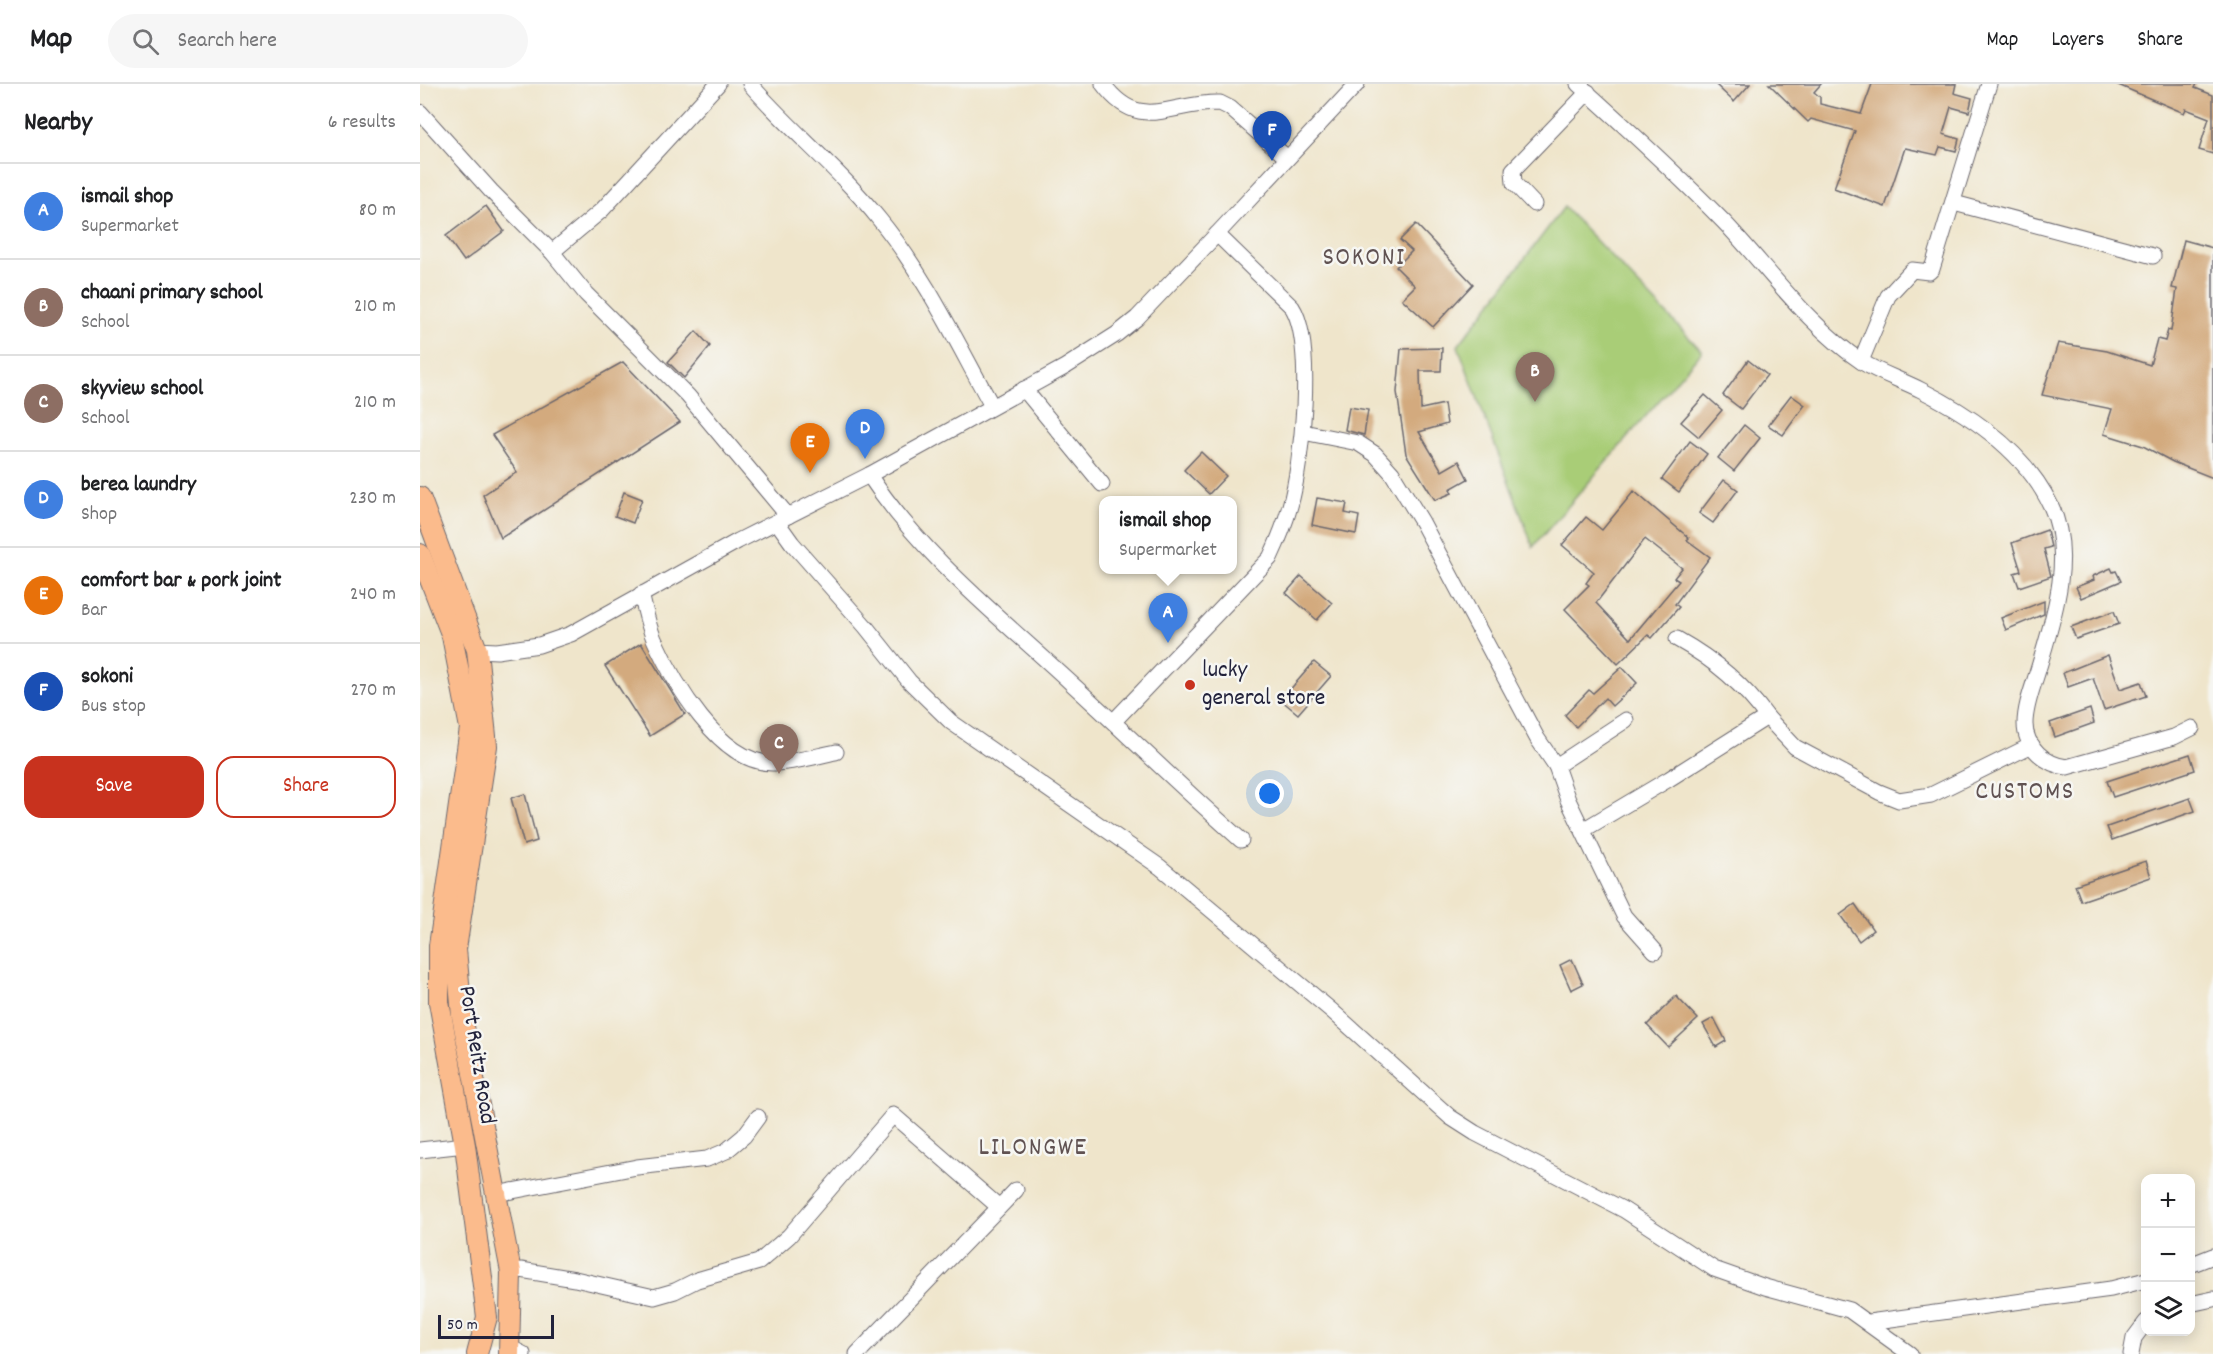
<!DOCTYPE html>
<html lang="en">
<head>
<meta charset="utf-8">
<style>
  body { margin:0; font-family:Dekko,sans-serif; background:#f6f6f6; color:#202124 }
  .controls { position:absolute; right:18px; bottom:18px; display:grid; overflow:hidden; border-radius:12px; box-shadow:0 3px 15px #0003 }
  .controls button { width:54px; height:54px; display:grid; place-items:center; padding:0; border:0; border-bottom:2px solid #e0e0e0; background:#fff; color:#202124; font:30px sans-serif }
  .scale { position:absolute; left:18px; bottom:15px; width:116px; box-sizing:border-box; padding-left:6px; border:3px solid #22223b; border-top:0; font-size:16px; line-height:21px; white-space:nowrap; color:#22223b; -webkit-text-stroke:4px #f6f6f2; paint-order:stroke }
  .you { position:absolute; left:850px; top:710px; width:21px; height:21px; margin:-15px; border:4px solid #fff; border-radius:50%; background:#1a73e8; box-shadow:0 0 0 9px #1a73e833 }
  .badge { display:grid; place-items:center; width:39px; height:39px; border-radius:50%; background:#c8321e; color:#fff; font-size:20px; font-weight:700 }
  .pin { position:absolute; translate:-50% -50px; filter:drop-shadow(0 2px 3px #0008) }
  .pin::after { content:''; position:absolute; top:32px; width:21px; height:18px; background:inherit; clip-path:polygon(0 0,100% 0,50% 100%) }
  .popup { position:absolute; left:679px; top:412px; width:138px; height:78px; box-sizing:border-box; display:grid; place-content:center; border-radius:12px; background:#fff; filter:drop-shadow(0 2px 4px #0005); font-size:20px; white-space:nowrap; color:#757577 }
  .popup b { font-size:22px; color:#202124 }
  .popup::after { content:''; position:absolute; left:50%; top:100%; margin-left:-12px; border:12px solid transparent; border-top-color:#fff }
  .list { margin:0; padding:0; list-style:none }
  h2 { display:flex; justify-content:space-between; align-items:center; height:78px; margin:0; padding:0 24px; font-size:26px }
  h2 small { font-size:20px; font-weight:400; color:#757577 }
  .list li { display:grid; grid-template-columns:39px 1fr auto; gap:18px; align-items:center; box-sizing:border-box; height:96px; padding:0 24px; border-top:2px solid #e0e0e0 }
  .list b { display:block; font-size:22px; white-space:nowrap }
  .list p { margin:0; font-size:20px; white-space:nowrap; color:#757577 }
  .list em { font-size:20px; font-style:normal; color:#757577 }
  .actions { display:flex; gap:12px; padding:18px 24px }
  .actions a { flex:1; padding:14px 0; border:2px solid #c8321e; border-radius:18px; text-align:center; font-size:21px; color:#c8321e }
  .actions .main { background:#c8321e; color:#fff }
  .icon { flex:none; width:33px; height:33px; fill:none; stroke:currentColor; stroke-width:2; stroke-linecap:round; stroke-linejoin:round }
  .map { position:relative; flex:none; width:1793px; height:1270px; overflow:hidden }
  header { display:flex; align-items:center; gap:36px; box-sizing:border-box; height:84px; padding:0 30px; background:#fff; border-bottom:2px solid #e0e0e0 }
  header strong { font-size:28px }
  nav { display:flex; gap:33px; margin-inline-start:auto; font-size:21px }
  .search { width:420px; height:54px; background:#f6f6f6; display:flex; align-items:center; gap:15px; box-sizing:border-box; padding:0 21px; border-radius:33px; color:#757577; font-size:22px }
  main { display:flex }
  aside { flex:1; background:#fff }
  .map>svg:first-child { display:block }
  .green { fill:#a9cd77; stroke:#667859; stroke-width:1.5 }
  .building { fill:#d3aa7e; fill-rule:evenodd }
  .lines { fill:none; stroke-linecap:round; stroke-linejoin:round }
  .minor-casing { stroke:#6a666d; stroke-width:17 }
  .major-casing { stroke:#6a666d; stroke-width:22 }
  .minor { stroke:#fff; stroke-width:15 }
  .major { stroke:#fbbb8c; stroke-width:20 }
  .poi-dot { fill:#c8321e; stroke:#f6f6f2; stroke-width:2 }
  .labels { text-anchor:middle; dominant-baseline:central; stroke-width:5; stroke-linejoin:round; paint-order:stroke }
  .poi-label { font-size:24px; fill:#22223b; stroke:#f6f6f2; text-anchor:start }
  .street-label { font-size:24px; fill:#22223b; stroke:#f6f6f2 }
  .neighbourhood-label { font-size:26px; letter-spacing:1.5px; fill:#605252; stroke:#f6f6f2 }
</style>
</head>
<body>
<header>
<strong>Map</strong>
<div class="search"><svg class="icon" aria-label="search" viewBox="0 0 24 24"><circle cx="10" cy="10" r="6"/><path d="M15 15l6 6"/></svg>Search here</div>
<nav><a>Map</a><a>Layers</a><a>Share</a></nav>
</header>
<main>
<aside>
<h2>Nearby<small>6 results</small></h2>
<ul class="list">
<li><span class="badge" style="background:#3f7fe0">A</span><div><b>ismail shop</b><p>Supermarket</p></div><em>80 m</em></li>
<li><span class="badge" style="background:#8d6e63">B</span><div><b>chaani primary school</b><p>School</p></div><em>210 m</em></li>
<li><span class="badge" style="background:#8d6e63">C</span><div><b>skyview school</b><p>School</p></div><em>210 m</em></li>
<li><span class="badge" style="background:#3f7fe0">D</span><div><b>berea laundry</b><p>Shop</p></div><em>230 m</em></li>
<li><span class="badge" style="background:#e8710a">E</span><div><b>comfort bar &amp; pork joint</b><p>Bar</p></div><em>240 m</em></li>
<li><span class="badge" style="background:#1a4fb4">F</span><div><b>sokoni</b><p>Bus stop</p></div><em>270 m</em></li>
</ul>
<div class="actions"><a class="main">Save</a><a>Share</a></div>
</aside>
<div class="map">
<svg width="1793" height="1270" viewBox="0 0 1793 1270">
  <rect width="100%" height="100%" fill="#f6f6f2"/>
  <filter id="ink" filterUnits="userSpaceOnUse"><feTurbulence type="fractalNoise" baseFrequency=".0167" numOctaves="2"/><feDisplacementMap in="SourceGraphic" scale="12" xChannelSelector="R" yChannelSelector="G"/><feConvolveMatrix kernelMatrix="1 2 1 2 8 2 1 2 1" color-interpolation-filters="sRGB"/></filter>
  <filter id="wash" filterUnits="userSpaceOnUse"><feTurbulence type="fractalNoise" baseFrequency=".008" numOctaves="4" result="noise"/><feDisplacementMap in="SourceGraphic" scale="24" xChannelSelector="R" yChannelSelector="G"/><feGaussianBlur stdDeviation="1.35" result="paint"/><feColorMatrix in="noise" values="0 0 0 0 0 0 0 0 0 0 0 0 0 0 0 0 0 1.4 0 .05"/><feComposite in="paint" operator="in"/></filter>
  <g filter="url(#wash)">
    <rect width="100%" height="100%" fill="#efe5cb"/>
    <path class="green" d="M1144,123L1282,267L1113,463L1038,262Z"/>
    <g id="blocks">
      <g class="building">
        <path d="M1295,0H1330L1314,18Z"/>
        <path d="M1349,0H1401L1394,8L1400,13V20L1441,30L1452,0H1536L1534,9L1552,14L1549,28L1531,23L1523,50L1539,55L1536,67L1520,63L1517,71L1485,64L1465,123L1414,104L1435,47L1391,35L1388,38Z"/>
        <path d="M1696,0H1777L1775,4L1793,11V70L1779,66L1789,34L1766,25L1764,29Z"/>
        <path d="M66,122L84,147L44,177L26,152Z"/>
        <path d="M996,140L1053,200L1013,243L982,215L995,202L976,183L992,167L980,156Z"/>
        <path d="M1764,156L1793,164V394L1753,378L1723,362L1684,350L1692,325L1622,311L1638,259L1687,267L1730,281L1737,255L1745,257L1748,246L1751,247L1757,205L1752,204Z"/>
        <path d="M276,247L290,262L264,294L248,278Z"/>
        <path d="M1022,264L1021,287H1000L1001,325L1024,320L1027,340L999,348L1022,387L1039,377L1048,395L1030,405L1032,409L1015,416L986,370L977,308L981,265Z"/>
        <path d="M1328,276L1347,291L1321,325L1303,311Z"/>
        <path d="M203,278L260,338L81,454L63,411L97,388L72,351Z"/>
        <path d="M1285,311L1302,326L1279,353L1261,338Z"/>
        <path d="M1371,311L1385,321L1363,351L1348,341Z"/>
        <path d="M929,323L948,326L944,351L925,346Z"/>
        <path d="M1324,341L1340,354L1314,387L1298,374Z"/>
        <path d="M1270,357L1287,370L1259,408L1242,395Z"/>
        <path d="M781,368L806,392L789,410L764,386Z"/>
        <path d="M1304,396L1318,406L1293,439L1279,429Z"/>
        <path d="M1214,407L1269,454L1267,456L1290,473L1255,520L1259,523L1232,554L1228,551L1198,580L1145,525L1169,501L1166,499L1174,488L1142,461L1166,433L1182,446ZM1225,455L1262,484L1254,494L1259,497L1210,555L1176,519Z"/>
        <path d="M204,408L222,415L213,439L195,432Z"/>
        <path d="M897,414L927,419L925,429L939,432L936,450L892,441Z"/>
        <path d="M1627,446L1631,463L1624,465L1631,492L1599,503L1594,489L1601,487L1592,459Z"/>
        <path d="M1691,484L1693,488L1696,487L1701,497L1661,514L1656,503L1674,496L1673,492Z"/>
        <path d="M881,492L912,519L897,536L866,509Z"/>
        <path d="M1624,517V530L1586,546L1581,534Z"/>
        <path d="M1694,527L1699,540L1656,555L1651,543Z"/>
        <path d="M221,559L265,630L230,652L185,582Z"/>
        <path d="M1688,571L1700,605L1721,598L1726,612L1684,626L1673,594L1648,603L1643,589Z"/>
        <path d="M894,578L911,592L878,630L861,616Z"/>
        <path d="M1202,583L1217,599L1192,622L1185,614L1156,643L1145,631L1169,606L1173,609Z"/>
        <path d="M1670,625L1674,639L1635,653L1630,639Z"/>
        <path d="M1770,670L1775,686L1693,713L1687,697Z"/>
        <path d="M105,710L117,757L104,761L91,714Z"/>
        <path d="M1770,714L1775,727L1692,756L1687,743Z"/>
        <path d="M1726,777L1731,793L1661,817L1655,801Z"/>
        <path d="M1435,820L1453,846L1439,857L1420,831Z"/>
        <path d="M1152,875L1163,900L1151,906L1140,881Z"/>
        <path d="M1256,912L1278,935L1248,963L1227,941Z"/>
        <path d="M1294,934L1306,957L1296,963L1283,940Z"/>
      </g>
    </g>
  </g>
  <g filter="url(#ink)">
    <use href="#blocks" fill-opacity="0" stroke="#6a666d" stroke-width="1.5"/>
    <g class="lines">
      <g class="minor-casing">
        <g id="minor">
          <path d="M330,0C371,47 420,86 459,135C505,191 537,259 572,322"/>
          <path d="M683,0C720,50 749,18 800,19L810,24L866,73"/>
          <path d="M1158,0C1208,45 1257,90 1304,138C1348,184 1388,242 1442,278C1460,289 1481,296 1501,306C1551,331 1606,369 1631,422C1655,472 1633,536 1618,586C1613,603 1605,622 1605,640C1605,663 1626,681 1647,683L1754,653L1772,644"/>
          <path d="M0,28L71,107L132,168L166,210L268,312L368,432"/>
          <path d="M1534,119L1733,172"/>
          <path d="M1114,120L1094,99L1093,86L1168,8"/>
          <path d="M132,168L182,126L298,0"/>
          <path d="M1441,277L1468,212L1492,186L1509,188L1512,185L1569,0"/>
          <path d="M604,305L682,400"/>
          <path d="M883,348L938,359L955,370L972,389L1002,438L1117,654L1136,682L1148,716L1204,832L1235,867"/>
          <path d="M449,391C502,472 581,534 651,599C708,651 763,705 821,756"/>
          <path d="M357,438L372,459L446,543L489,597L531,638L740,783L912,927L1030,1033L1055,1049L1204,1126L1294,1185L1345,1203L1429,1226L1490,1270"/>
          <path d="M221,510C225,525 228,541 234,555C253,597 300,680 353,679C373,679 396,672 416,668"/>
          <path d="M1257,555C1291,574 1324,601 1347,633"/>
          <path d="M57,566L77,567L119,561L151,550L318,457L449,391L645,283L697,250L717,234L797,150L937,0"/>
          <path d="M694,637L850,474C858,457 865,440 870,422C882,381 895,258 872,223L797,150"/>
          <path d="M1136,682L1206,636"/>
          <path d="M1163,746L1249,695L1347,633L1375,663L1459,708L1479,716L1511,711L1612,661"/>
          <path d="M0,1066L45,1061"/>
          <path d="M76,1110L217,1083L287,1075L306,1067L324,1052L338,1033"/>
          <path d="M1770,1181L1793,1172"/>
          <path d="M91,1188L101,1186L155,1195L234,1213L255,1207L277,1196L339,1178L369,1152L473,1031L579,1123"/>
          <path d="M1770,1220L1793,1215"/>
          <path d="M1449,1238L1691,1205L1726,1196"/>
          <path d="M91,1264L103,1270"/>
          <path d="M437,1270L596,1106"/>
          <path d="M1711,1270L1714,1254L1726,1238"/>
        </g>
      </g>
      <g class="major-casing">
        <g id="major">
          <path d="M0,413L57,566L67,662L36,865L42,932L91,1188L89,1270"/>
          <path d="M0,470L32,552L50,644L19,862V918L45,1061L67,1233L57,1270"/>
        </g>
      </g>
      <use href="#minor" class="minor"/>
      <use href="#major" class="major"/>
    </g>
  </g>
  <circle class="poi-dot" cx="770" cy="601" r="6"/>
  <g class="labels">
    <g class="poi-label">
      <text x="782" y="587">lucky<tspan x="782" dy="28">general store</tspan></text>
    </g>
    <g class="street-label">
      <text transform="translate(56 971) rotate(81)">Port Reitz Road</text>
    </g>
    <g class="neighbourhood-label">
      <text x="944" y="174">SOKONI</text>
      <text x="1605" y="708">CUSTOMS</text>
      <text x="613" y="1064">LILONGWE</text>
    </g>
  </g>
</svg>
<div class="controls">
<button>+</button>
<button>−</button>
<button><svg class="icon" aria-label="layers" viewBox="0 0 24 24"><path d="M12 4l9 5-9 5-9-5zM3 14l9 5 9-5"/></svg></button>
</div>
<div class="scale">50 m</div>
<div class="you"></div>
<div class="pin badge" style="left:748px;top:559px;background:#3f7fe0">A</div>
<div class="popup"><b>ismail shop</b>Supermarket</div>
<div class="pin badge" style="left:1115px;top:318px;background:#8d6e63">B</div>
<div class="pin badge" style="left:359px;top:690px;background:#8d6e63">C</div>
<div class="pin badge" style="left:445px;top:375px;background:#3f7fe0">D</div>
<div class="pin badge" style="left:390px;top:389px;background:#e8710a">E</div>
<div class="pin badge" style="left:852px;top:77px;background:#1a4fb4">F</div>
</div>
</main>
</body>
</html>
